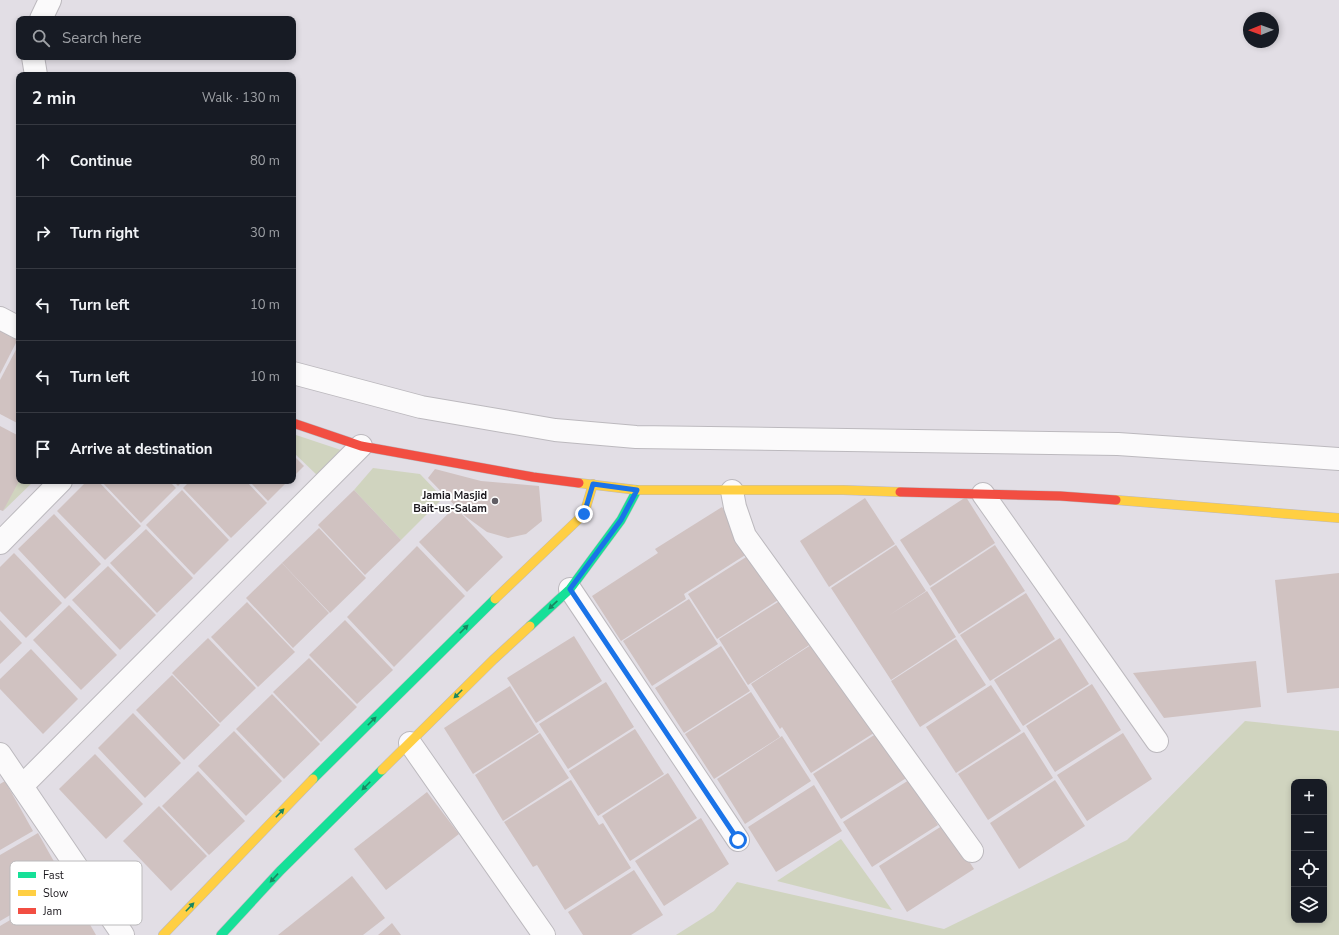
<!DOCTYPE html>
<html lang="en">
<head>
<meta charset="utf-8">
<style>
  body { margin:0; font-family:"Nunito Sans",sans-serif; background:#20242c; color:#f1f3f6 }
  .controls { position:absolute; right:12px; bottom:12px; display:grid; overflow:hidden; border-radius:8px; box-shadow:0 2px 6px #0003 }
  .controls button { width:36px; height:36px; display:grid; place-items:center; padding:0; border:0; border-bottom:1px solid #363941; background:#171b24; color:#f1f3f6; font:20px sans-serif }
  .compass { position:absolute; left:1243px; top:12px; width:36px; height:36px; border-radius:50%; background:#171b24; box-shadow:0 2px 6px #0003; rotate:269deg }
  .stop { position:absolute; width:12px; height:12px; margin:-9px; border:3px solid #1a73e8; border-radius:50%; background:#fff }
  .stop.end { background:#1a73e8; border-color:#fff; box-shadow:0 1px 4px #0008 }
  .list { margin:0; padding:0; list-style:none }
  h2 { display:flex; justify-content:space-between; align-items:center; height:52px; margin:0; padding:0 16px; font-size:17px }
  h2 small { font-size:13px; font-weight:400; color:#9ea1a6 }
  .list li { display:grid; grid-template-columns:26px 1fr auto; gap:12px; align-items:center; box-sizing:border-box; height:72px; padding:0 16px; border-top:1px solid #363941 }
  .list b { display:block; font-size:15px; white-space:nowrap }
  .list em { font-size:13px; font-style:normal; color:#9ea1a6 }
  .icon { flex:none; width:22px; height:22px; fill:none; stroke:currentColor; stroke-width:2; stroke-linecap:round; stroke-linejoin:round }
  .map { position:relative; flex:none; width:1339px; height:935px; overflow:hidden }
  .search { position:absolute; background:#171b24; box-shadow:0 2px 6px #0003; left:16px; top:16px; width:280px; height:44px; display:flex; align-items:center; gap:10px; box-sizing:border-box; padding:0 14px; border-radius:8px; color:#9ea1a6; font-size:15px }
  .panel { position:absolute; background:#171b24; box-shadow:0 2px 6px #0003; left:16px; top:72px; width:280px; height:412px; border-radius:8px }
  .map>svg:first-child { display:block }
  .green { fill:#d0d4bf; fill-rule:evenodd }
  .building { fill:#d0c2c1 }
  .lines { fill:none; stroke-linecap:round; stroke-linejoin:round }
  .street-casing { stroke:#bcb9be; stroke-width:24 }
  .fast-casing { stroke:#bcb9be; stroke-width:10 }
  .slow-casing { stroke:#bcb9be; stroke-width:10 }
  .jam-casing { stroke:#bcb9be; stroke-width:10 }
  .street { stroke:#fbfafb; stroke-width:22 }
  .fast { stroke:#16e098; stroke-width:9 }
  .slow { stroke:#ffcf43; stroke-width:9 }
  .jam { stroke:#f24e42; stroke-width:9 }
  .oneway { fill:#198661 }
  .route { stroke:#1a73e8; stroke-width:5 }
  .poi-dot { fill:#615e64; stroke:#fff; stroke-width:1.5 }
  .labels { text-anchor:middle; dominant-baseline:central; stroke-width:4; stroke-linejoin:round; paint-order:stroke }
  .poi-label { font-size:11px; font-weight:bold; fill:#1c191e; stroke:#fff; text-anchor:end }
  .key { fill:#fff; stroke:#bbbabc; stroke-width:1 }
  .key-label { font-size:11px; fill:#1c191e }
</style>
</head>
<body>
<div class="map">
<svg width="1339" height="935" viewBox="0 0 1339 935">
  <rect width="100%" height="100%" fill="#e2dee5"/>
  <g class="green">
    <path d="M293,434L341,450L319,477L293,452Z"/>
    <path d="M373,468L420,474L443,498L401,540L354,490Z"/>
    <path d="M19,476V481H34L3,511Z"/>
    <path d="M1245,721L1339,731V935H676L714,911L737,882L944,929L1127,840ZM1294,782H1324V920H1294Z"/>
    <path d="M841,839L892,910L777,881Z"/>
  </g>
  <g class="building">
    <path d="M0,330L18,339L0,374Z"/>
    <path d="M19,344V424L0,414V380Z"/>
    <path d="M0,426L19,436V481L3,511L0,510Z"/>
    <path d="M293,455L304,466L293,477Z"/>
    <path d="M435,469L481,481L539,486L542,521L526,534L508,538L487,532L465,516L428,478Z"/>
    <path d="M87,481H98L141,526L105,560L57,511Z"/>
    <path d="M101,481H169L176,488L141,523Z"/>
    <path d="M173,481H183L178,486Z"/>
    <path d="M190,481H246L267,503L231,538L183,488Z"/>
    <path d="M249,481H288L268,501Z"/>
    <path d="M182,490L229,540L194,575L146,525Z"/>
    <path d="M354,490L401,540L365,575L318,525Z"/>
    <path d="M966,497L995,543L930,586L900,540Z"/>
    <path d="M865,498L895,544L829,587L800,541Z"/>
    <path d="M455,507L503,557L467,592L419,542Z"/>
    <path d="M722,507L750,552L684,594L686,599L621,641L592,596L658,553L655,549Z"/>
    <path d="M54,514L101,564L65,599L18,549Z"/>
    <path d="M319,528L366,578L330,613L282,563Z"/>
    <path d="M146,529L193,578L157,613L110,563Z"/>
    <path d="M896,545L926,591L888,616L927,591L956,637L891,680L831,588Z"/>
    <path d="M995,545L1025,591L959,634L930,588Z"/>
    <path d="M417,546L465,596L394,667L347,617Z"/>
    <path d="M754,552L783,597L717,639L688,594Z"/>
    <path d="M14,553L62,603L26,638L0,611V567Z"/>
    <path d="M282,563L329,613L293,648L246,598Z"/>
    <path d="M108,566L156,615L120,650L72,600Z"/>
    <path d="M1339,573V688L1287,693L1275,580Z"/>
    <path d="M1026,593L1055,639L990,681L960,635Z"/>
    <path d="M786,597L814,642L748,685L719,639Z"/>
    <path d="M689,599L718,644L652,686L623,641Z"/>
    <path d="M247,602L295,652L258,687L211,637Z"/>
    <path d="M69,605L117,655L81,690L33,640Z"/>
    <path d="M0,620L22,643L0,664Z"/>
    <path d="M345,620L393,670L357,704L309,655Z"/>
    <path d="M574,636L602,681L536,723L507,678Z"/>
    <path d="M208,638L256,688L220,723L172,673Z"/>
    <path d="M1060,638L1089,684L1023,726L994,680Z"/>
    <path d="M956,639L986,685L920,727L891,681Z"/>
    <path d="M817,641L877,731L811,773L782,727L780,729L751,684Z"/>
    <path d="M721,646L750,691L684,733L655,688Z"/>
    <path d="M31,649L78,699L43,734L0,689V679Z"/>
    <path d="M309,658L357,707L321,742L273,692Z"/>
    <path d="M1256,661L1261,707L1164,718L1133,673Z"/>
    <path d="M172,675L220,725L184,760L136,710Z"/>
    <path d="M606,682L634,727L568,769L539,724Z"/>
    <path d="M1092,684L1121,730L1055,772L1026,726Z"/>
    <path d="M991,685L1021,731L956,773L926,727Z"/>
    <path d="M510,686L539,732L473,774L444,728Z"/>
    <path d="M751,692L780,737L714,779L685,734Z"/>
    <path d="M272,694L320,744L284,779L236,729Z"/>
    <path d="M133,713L181,763L145,798L98,748Z"/>
    <path d="M635,729L664,774L598,816L569,771Z"/>
    <path d="M234,731L282,781L246,816L198,766Z"/>
    <path d="M879,732L908,777L841,819L813,774Z"/>
    <path d="M1024,732L1053,778L988,820L958,774Z"/>
    <path d="M540,733L569,778L503,821L475,775Z"/>
    <path d="M1123,733L1152,779L1087,821L1057,775Z"/>
    <path d="M782,736L811,781L745,824L717,779Z"/>
    <path d="M95,754L143,804L106,839L59,789Z"/>
    <path d="M198,771L245,821L209,855L162,806Z"/>
    <path d="M668,773L697,818L630,861L602,816Z"/>
    <path d="M571,780L599,825L603,823L631,868L565,910L537,865L533,867L504,822Z"/>
    <path d="M909,780L938,825L872,867L843,822Z"/>
    <path d="M1055,780L1085,826L1019,869L990,823Z"/>
    <path d="M5,781L33,831L0,850V784Z"/>
    <path d="M814,785L842,831L776,872L748,827Z"/>
    <path d="M427,792L459,834L386,890L354,849Z"/>
    <path d="M159,806L207,856L171,891L123,841Z"/>
    <path d="M701,818L729,864L664,906L635,861Z"/>
    <path d="M945,824L974,869L907,912L879,866Z"/>
    <path d="M38,833L66,883L0,921V855Z"/>
    <path d="M634,870L663,915L631,935H583L568,912Z"/>
    <path d="M352,876L385,918L363,935H278Z"/>
    <path d="M68,886L96,935H0V926Z"/>
    <path d="M392,923L401,935H378Z"/>
  </g>
  <g class="lines">
    <g class="street-casing">
      <g id="street">
        <path d="M41,19L50,0"/>
        <path d="M33,57L36,75"/>
        <path d="M0,318L19,328"/>
        <path d="M293,373L421,407L555,430L636,437L1118,444L1339,459"/>
        <path d="M732,491L735,507L745,536L972,851"/>
        <path d="M983,494L1157,741"/>
        <path d="M0,543L61,481"/>
        <path d="M570,589L738,840"/>
        <path d="M410,743L544,935"/>
        <path d="M0,754L123,935"/>
        <path d="M22,786L361,446"/>
      </g>
    </g>
    <g class="fast-casing">
      <g id="fast">
        <path d="M530,626L570,589L621,520L637,490"/>
        <path d="M313,779L495,599"/>
        <path d="M221,935L280,871L382,770"/>
      </g>
    </g>
    <g class="slow-casing">
      <g id="slow">
        <path d="M579,483L637,490H843L900,492"/>
        <path d="M1116,500L1339,518"/>
        <path d="M495,599L584,514L593,484"/>
        <path d="M382,770L493,660L530,626"/>
        <path d="M163,935L313,779"/>
      </g>
    </g>
    <g class="jam-casing">
      <g id="jam">
        <path d="M293,423L361,446L533,477L579,483"/>
        <path d="M900,492L1060,496L1116,500"/>
      </g>
    </g>
    <use href="#street" class="street"/>
    <use href="#fast" class="fast"/>
    <use href="#slow" class="slow"/>
    <use href="#jam" class="jam"/>
  </g>
  <defs><path id="oneway-solid" d="M-6-.8H1V-3.2L6.5 0L1 3.2V.8H-6Z"/></defs>
  <g class="oneway">
    <use href="#oneway-solid" transform="translate(553 605) rotate(137)"/>
    <use href="#oneway-solid" transform="translate(464 629) rotate(-45)"/>
    <use href="#oneway-solid" transform="translate(458 694) rotate(135)"/>
    <use href="#oneway-solid" transform="translate(372 721) rotate(-45)"/>
    <use href="#oneway-solid" transform="translate(366 786) rotate(135)"/>
    <use href="#oneway-solid" transform="translate(280 813) rotate(-46)"/>
    <use href="#oneway-solid" transform="translate(274 878) rotate(133)"/>
    <use href="#oneway-solid" transform="translate(190 907) rotate(-46)"/>
  </g>
  <g class="lines">
    <path class="route" d="M584,514L593,484L637,490L621,520L570,589L738,840"/>
  </g>
  <circle class="poi-dot" cx="495" cy="501" r="4"/>
  <g class="labels">
    <g class="poi-label">
      <text x="487" y="495">Jamia Masjid<tspan x="487" dy="13">Bait-us-Salam</tspan></text>
    </g>
  </g>
  <rect x="10" y="861" width="132" height="64" rx="6" class="key"/>
  <rect x="18" y="872" width="18" height="6" fill="#16e098"/>
  <rect x="18" y="890" width="18" height="6" fill="#ffcf43"/>
  <rect x="18" y="908" width="18" height="6" fill="#f24e42"/>
  <g class="key-label">
    <text x="43" y="879">Fast</text>
    <text x="43" y="897">Slow</text>
    <text x="43" y="915">Jam</text>
  </g>
</svg>
<div class="controls">
<button>+</button>
<button>−</button>
<button><svg class="icon" aria-label="locate" viewBox="0 0 24 24"><circle cx="12" cy="12" r="6"/><path d="M12 2v4M12 18v4M2 12h4M18 12h4"/></svg></button>
<button><svg class="icon" aria-label="layers" viewBox="0 0 24 24"><path d="M12 4l9 5-9 5-9-5zM3 14l9 5 9-5"/></svg></button>
</div>
<svg class="compass" viewBox="-18 -18 36 36"><path d="M0-13l5 13h-10z" fill="#e53935"/><path d="M0 13l5-13h-10z" fill="#9ea1a6"/></svg>
<div class="stop" style="left:738px;top:840px"></div>
<div class="stop end" style="left:584px;top:514px"></div>
<div class="search"><svg class="icon" aria-label="search" viewBox="0 0 24 24"><circle cx="10" cy="10" r="6"/><path d="M15 15l6 6"/></svg>Search here</div>
<section class="panel">
<h2>2 min<small>Walk · 130 m</small></h2>
<ul class="list">
<li><svg class="icon" aria-label="ahead" viewBox="0 0 24 24"><path d="M12 20V5M6 11l6-6 6 6"/></svg><div><b>Continue</b></div><em>80 m</em></li>
<li><svg class="icon" aria-label="right" viewBox="0 0 24 24"><path d="M7 20v-9h11M14 6l5 5-5 5"/></svg><div><b>Turn right</b></div><em>30 m</em></li>
<li><svg class="icon" aria-label="left" viewBox="0 0 24 24"><path d="M17 20v-9H6M10 6l-5 5 5 5"/></svg><div><b>Turn left</b></div><em>10 m</em></li>
<li><svg class="icon" aria-label="left" viewBox="0 0 24 24"><path d="M17 20v-9H6M10 6l-5 5 5 5"/></svg><div><b>Turn left</b></div><em>10 m</em></li>
<li><svg class="icon" aria-label="arrive" viewBox="0 0 24 24"><path d="M6 21V4h12l-3 4 3 4H6"/></svg><div><b>Arrive at destination</b></div></li>
</ul>
</section>
</div>
</body>
</html>
